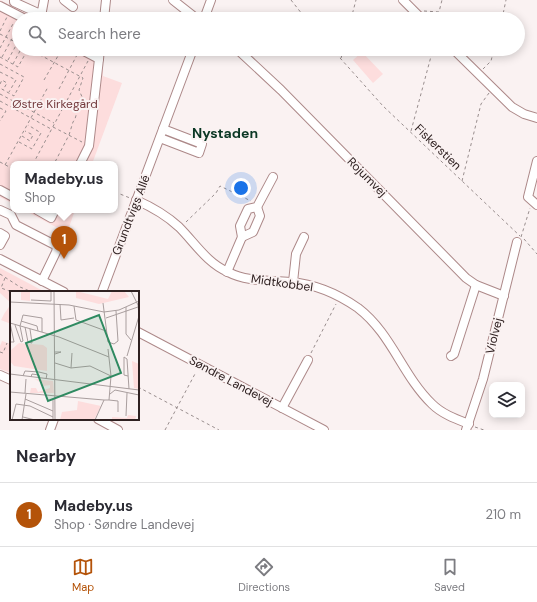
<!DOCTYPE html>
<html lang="en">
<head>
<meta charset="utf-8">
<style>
  body { margin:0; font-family:"DM Sans",sans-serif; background:#f7f7f7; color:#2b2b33 }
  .controls { position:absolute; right:12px; bottom:12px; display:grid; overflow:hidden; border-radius:8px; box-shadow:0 2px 10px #0003 }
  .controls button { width:36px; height:36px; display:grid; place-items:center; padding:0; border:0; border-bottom:1px solid #e1e1e2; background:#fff; color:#2b2b33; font:20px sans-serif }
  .you { position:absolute; left:241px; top:188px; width:14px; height:14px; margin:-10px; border:3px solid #fff; border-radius:50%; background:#1a73e8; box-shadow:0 0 0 6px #1a73e833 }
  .badge { display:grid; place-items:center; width:26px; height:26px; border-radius:50%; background:#b45309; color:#fff; font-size:13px; font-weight:700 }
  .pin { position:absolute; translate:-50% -33px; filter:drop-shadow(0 1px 2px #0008) }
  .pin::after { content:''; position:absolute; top:21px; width:14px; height:12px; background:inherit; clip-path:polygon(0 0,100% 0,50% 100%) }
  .popup { position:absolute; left:10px; top:161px; width:108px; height:52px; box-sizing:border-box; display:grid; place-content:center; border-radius:8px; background:#fff; filter:drop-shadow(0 1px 3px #0005); font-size:13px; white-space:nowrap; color:#7c7c81 }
  .popup b { font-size:15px; color:#2b2b33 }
  .popup::after { content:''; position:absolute; left:50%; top:100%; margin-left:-8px; border:8px solid transparent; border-top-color:#fff }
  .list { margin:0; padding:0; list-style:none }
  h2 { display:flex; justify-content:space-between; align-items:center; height:52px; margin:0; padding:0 16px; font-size:17px }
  h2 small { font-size:13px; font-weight:400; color:#7c7c81 }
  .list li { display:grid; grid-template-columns:26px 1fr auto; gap:12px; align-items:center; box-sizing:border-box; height:64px; padding:0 16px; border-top:1px solid #e1e1e2 }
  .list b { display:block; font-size:15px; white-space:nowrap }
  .list p { margin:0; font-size:13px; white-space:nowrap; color:#7c7c81 }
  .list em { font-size:13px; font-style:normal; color:#7c7c81 }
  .icon { flex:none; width:22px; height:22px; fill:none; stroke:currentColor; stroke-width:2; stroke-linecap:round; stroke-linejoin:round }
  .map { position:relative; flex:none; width:537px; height:430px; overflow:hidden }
  .search { position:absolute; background:#fff; box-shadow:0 2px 10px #0003; left:12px; right:12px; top:12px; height:44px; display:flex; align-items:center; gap:10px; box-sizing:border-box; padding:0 14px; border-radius:22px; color:#7c7c81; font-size:15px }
  .sheet { height:116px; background:#fff }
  nav { display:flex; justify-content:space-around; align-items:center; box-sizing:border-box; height:56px; border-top:1px solid #e1e1e2; background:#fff; font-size:11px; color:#7c7c81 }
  nav a { display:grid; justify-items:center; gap:2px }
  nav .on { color:#b45309 }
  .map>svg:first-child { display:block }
  .green { fill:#fddddd }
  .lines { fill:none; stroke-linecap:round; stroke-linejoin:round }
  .minor-casing { stroke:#ad8989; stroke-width:10 }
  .path { stroke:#998e8e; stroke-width:1; stroke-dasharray:3 3; stroke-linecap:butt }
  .minor { stroke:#fff; stroke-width:8 }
  .labels { text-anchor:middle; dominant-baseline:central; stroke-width:4; stroke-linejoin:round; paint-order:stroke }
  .park-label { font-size:12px; fill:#73393c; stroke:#faf2f2 }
  .street-label { font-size:12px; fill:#2f2121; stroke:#faf2f2 }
  .quarter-label { font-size:14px; font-weight:bold; fill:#0b3724; stroke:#faf2f2 }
  .inset-road { fill:none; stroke:#a99e9e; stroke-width:1 }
  .view { fill:#2f8a61; fill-opacity:0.15; stroke:#2f8a61; stroke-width:2 }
  .inset-edge { fill:none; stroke:#2f2121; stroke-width:2 }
</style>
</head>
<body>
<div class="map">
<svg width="537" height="430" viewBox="0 0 537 430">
  <rect width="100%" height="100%" fill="#faf2f2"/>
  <g class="green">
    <path d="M0,0L37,19H19V49H94L103,54V76L122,83L92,164H13V204L0,197Z"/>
    <path d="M362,52L383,74L373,83L353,60Z"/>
    <path d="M24,210H75L67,233Z"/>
    <path d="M0,268L45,292H11V303L0,293Z"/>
    <path d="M11,304V324L1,320L4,314Z"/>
    <path d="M2,341L11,344V373L0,369V346Z"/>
  </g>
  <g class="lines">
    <g class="minor-casing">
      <g id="minor">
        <path d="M14,0V2L38,13L42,11L44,0"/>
        <path d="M64,0L73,7"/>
        <path d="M173,0L197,19"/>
        <path d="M403,0L422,19"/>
        <path d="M0,6L25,19"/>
        <path d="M104,19L106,0"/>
        <path d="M204,19L211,0"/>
        <path d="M237,49L281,90L466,278L476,285L504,296"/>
        <path d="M453,49L512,107L524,114L537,118"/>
        <path d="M99,59L100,49"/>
        <path d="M160,138L199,153L202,144L163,129"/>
        <path d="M537,161L528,197L537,205"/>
        <path d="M80,164L89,146L99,59L80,49"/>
        <path d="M0,190L13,197"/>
        <path d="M136,200C152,207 166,215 179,227C195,243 207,263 228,272C247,282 269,280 290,282C315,284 338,294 358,308C392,334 402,375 432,404C442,414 456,419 469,424"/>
        <path d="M0,210L11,215L16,225L55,245L57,248L56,252L42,281"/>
        <path d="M37,210L51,218L55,210"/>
        <path d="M0,233L5,236L0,245"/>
        <path d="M242,237L253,232L260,216L257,207"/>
        <path d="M0,259L64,292"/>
        <path d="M227,272L242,237L240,226L248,209L257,207L273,177"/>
        <path d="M293,282L296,254L304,237"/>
        <path d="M102,292L193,49"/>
        <path d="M138,332L324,430"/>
        <path d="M451,356L454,354L476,285"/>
        <path d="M0,375L11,380"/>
        <path d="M282,408L308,360"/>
        <path d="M98,419L118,430"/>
        <path d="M50,430L54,419"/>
        <path d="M466,430L483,379L517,242"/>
      </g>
    </g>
    <g class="path">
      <path d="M291,0L306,19"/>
      <path d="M424,11L439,12L442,0"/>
      <path d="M351,19L356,0"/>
      <path d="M502,19L506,0"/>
      <path d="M0,31L7,17"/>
      <path d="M0,34L19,44"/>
      <path d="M0,48L14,22"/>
      <path d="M29,49L83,78L79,90L83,99V103L77,112L75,119L73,122L69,135L54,164"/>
      <path d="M332,49L383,106L520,236"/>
      <path d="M44,56L48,49"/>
      <path d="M0,57L18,67L28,49"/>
      <path d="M2,57L19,26"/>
      <path d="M341,58L344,49"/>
      <path d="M8,60L19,40"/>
      <path d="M0,64L24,77L14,96L0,88"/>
      <path d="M13,64L21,49"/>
      <path d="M483,69L491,61L494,49"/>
      <path d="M0,72L16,80L9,92"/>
      <path d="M44,80L62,49"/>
      <path d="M0,84L2,80L7,83L3,90"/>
      <path d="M59,89L77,55"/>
      <path d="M0,94L54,123"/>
      <path d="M0,101L51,129"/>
      <path d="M0,108L6,111L0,121"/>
      <path d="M53,127L82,142"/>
      <path d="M411,131L433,49"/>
      <path d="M22,136L30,141L33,135L25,131"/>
      <path d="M19,142L32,149L41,133L28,125"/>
      <path d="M0,162L13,169"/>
      <path d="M33,164L88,61"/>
      <path d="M5,165L48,87"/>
      <path d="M462,181L481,104L489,93"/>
      <path d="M115,192L130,198"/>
      <path d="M186,222L216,193L220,186L251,201"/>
      <path d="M521,237L530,208"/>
      <path d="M524,239L537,254"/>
      <path d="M0,274L20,287L32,292"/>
      <path d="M5,278L1,288L12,292"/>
      <path d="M0,352L3,353L7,343"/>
      <path d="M311,353L336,304"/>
      <path d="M138,387L219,430"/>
      <path d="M475,427L484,430"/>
      <path d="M165,430L196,372"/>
    </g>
    <use href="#minor" class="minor"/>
  </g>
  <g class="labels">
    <g class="park-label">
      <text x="55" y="104">Østre Kirkegård</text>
    </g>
    <g class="street-label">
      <text transform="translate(438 147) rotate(44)">Fiskerstien</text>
      <text transform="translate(367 177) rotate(45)">Rojumvej</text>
      <text transform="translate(131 215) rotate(-69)">Grundtvigs Allé</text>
      <text transform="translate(282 283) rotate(8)">Midtkobbel</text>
      <text transform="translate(494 336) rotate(-76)">Violvej</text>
      <text transform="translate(231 381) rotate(28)">Søndre Landevej</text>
    </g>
    <g class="quarter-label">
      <text x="225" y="133">Nystaden</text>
    </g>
  </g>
  <g transform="translate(10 291)">
    <rect width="129" height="129" fill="#faf2f2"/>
    <path d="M11,0H20V10L11,9ZM66,0L98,8L102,0H114L119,6L89,13L66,7ZM9,52L33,54L37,57V80L4,75L0,70V60ZM122,70L129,73V98L124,97ZM24,88L43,90L44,102H20L21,97H26L28,101L40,97V94L33,95V92ZM68,110L91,115L84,129H50L52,121L67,119ZM118,124L126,125L125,129H102V126L117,127Z" fill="#fddddd"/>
    <path class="inset-road" d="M44,0L45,129M21,9L41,10V1M0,11L59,14L94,21L109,19L129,10M93,12L98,51L104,53L108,50L106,20M50,13L51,29L64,27M64,15L66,29L96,40M116,16V43L121,49M96,27L128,16M11,30L27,35L28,40M5,34L11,51M15,36L18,51L22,52L20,38M0,51H4L0,32L49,46L99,66M11,51L13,50L10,35L13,24L32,27V41M45,61H51L45,63M117,65L129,25L128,14L121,0M45,72L61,77L80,75L101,85M61,77L62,62M0,83L129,99M13,85L15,80L29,81L37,83L36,88M118,85L114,84V66L117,68L119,98M21,86L22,83L29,84V87M0,101L94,109M15,102L16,88M100,103L105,99L129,104M15,108L43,120M99,109L108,110V121M116,125L117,102M13,126L25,129M2,129L6,113L20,115L43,126M12,129L16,103M43,129V109M85,129L94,109H99L101,85L98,58"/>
    <path class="view" d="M89,24L111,82L38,110L16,52Z"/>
    <rect width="129" height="129" class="inset-edge"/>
  </g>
</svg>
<div class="controls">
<button><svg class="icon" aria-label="layers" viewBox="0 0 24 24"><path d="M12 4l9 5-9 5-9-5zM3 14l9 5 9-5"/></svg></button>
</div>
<div class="you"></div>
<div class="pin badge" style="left:64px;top:259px">1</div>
<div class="popup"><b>Madeby.us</b>Shop</div>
<div class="search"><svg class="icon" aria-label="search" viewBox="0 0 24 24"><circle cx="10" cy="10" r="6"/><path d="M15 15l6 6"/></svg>Search here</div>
</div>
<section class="sheet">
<h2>Nearby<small></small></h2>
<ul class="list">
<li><span class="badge">1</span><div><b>Madeby.us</b><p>Shop · Søndre Landevej</p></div><em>210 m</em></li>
</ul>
</section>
<nav>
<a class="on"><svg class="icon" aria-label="map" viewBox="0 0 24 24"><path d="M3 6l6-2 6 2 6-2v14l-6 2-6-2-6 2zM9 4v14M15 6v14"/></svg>Map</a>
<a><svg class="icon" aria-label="directions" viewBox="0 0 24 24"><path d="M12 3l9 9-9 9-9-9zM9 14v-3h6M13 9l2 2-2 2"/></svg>Directions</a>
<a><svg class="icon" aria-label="saved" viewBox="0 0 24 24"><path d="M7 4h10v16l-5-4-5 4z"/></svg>Saved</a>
</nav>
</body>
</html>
